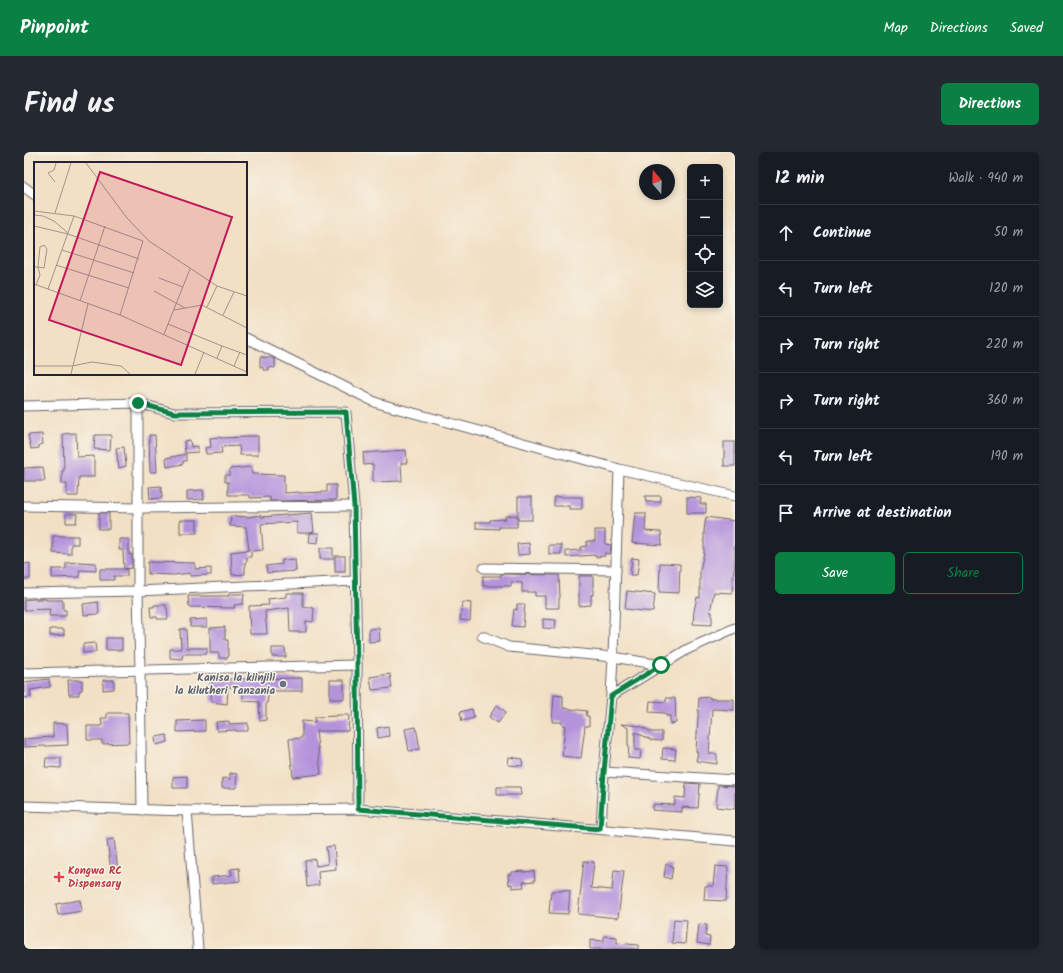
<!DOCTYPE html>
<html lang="en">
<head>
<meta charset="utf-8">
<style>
  body { margin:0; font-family:Kalam,sans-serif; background:#242831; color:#f1f3f6 }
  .controls { position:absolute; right:12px; top:12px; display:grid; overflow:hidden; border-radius:6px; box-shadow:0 2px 6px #0003 }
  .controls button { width:36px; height:36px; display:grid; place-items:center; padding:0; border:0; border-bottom:1px solid #363941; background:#171b24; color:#f1f3f6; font:20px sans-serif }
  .compass { position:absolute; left:615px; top:12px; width:36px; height:36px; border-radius:50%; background:#171b24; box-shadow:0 2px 6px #0003; rotate:341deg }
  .stop { position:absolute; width:12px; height:12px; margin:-9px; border:3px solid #0b8043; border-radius:50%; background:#fff }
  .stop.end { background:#0b8043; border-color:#fff; box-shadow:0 1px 4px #0008 }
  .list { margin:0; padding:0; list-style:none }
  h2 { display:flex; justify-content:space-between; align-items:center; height:52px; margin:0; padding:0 16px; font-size:17px }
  h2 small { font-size:13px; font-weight:400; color:#9ea1a6 }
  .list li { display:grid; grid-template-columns:26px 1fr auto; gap:12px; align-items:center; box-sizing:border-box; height:56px; padding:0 16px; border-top:1px solid #363941 }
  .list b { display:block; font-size:15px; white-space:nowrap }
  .list em { font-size:13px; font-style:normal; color:#9ea1a6 }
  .actions { display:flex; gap:8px; padding:12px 16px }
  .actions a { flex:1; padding:9px 0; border:1px solid #0b8043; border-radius:6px; text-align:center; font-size:14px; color:#0b8043 }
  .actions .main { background:#0b8043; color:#fff }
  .icon { flex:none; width:22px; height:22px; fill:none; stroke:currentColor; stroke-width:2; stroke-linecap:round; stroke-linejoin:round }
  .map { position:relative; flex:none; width:711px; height:797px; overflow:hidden; border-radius:6px }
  header { display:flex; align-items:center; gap:24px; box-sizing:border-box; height:56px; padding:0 20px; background:#0b8043; color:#fff }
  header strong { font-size:19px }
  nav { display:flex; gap:22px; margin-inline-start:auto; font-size:14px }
  .intro { display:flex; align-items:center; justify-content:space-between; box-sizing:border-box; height:96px; padding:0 24px }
  h1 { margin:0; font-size:28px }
  .button { padding:10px 18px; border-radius:6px; background:#0b8043; color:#fff; font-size:14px; font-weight:700 }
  main { display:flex; gap:24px; padding:0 24px }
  aside { flex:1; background:#171b24; border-radius:6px; box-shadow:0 2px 6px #0003 }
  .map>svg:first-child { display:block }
  .building { fill:#b493db }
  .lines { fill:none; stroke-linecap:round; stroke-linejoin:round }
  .minor-casing { stroke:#6b646b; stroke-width:11 }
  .minor { stroke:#fff; stroke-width:9 }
  .route { stroke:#0b8043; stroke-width:5 }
  .worship-dot { fill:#6b7280; stroke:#f7f3e8; stroke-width:1.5 }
  .health-dot { fill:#e0444e; stroke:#f7f3e8; stroke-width:1.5 }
  .labels { text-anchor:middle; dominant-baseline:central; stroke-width:3; stroke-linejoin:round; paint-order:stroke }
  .worship-label { font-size:11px; font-weight:bold; fill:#5b616d; stroke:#f7f3e8; text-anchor:end }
  .health-label { font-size:11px; font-weight:bold; fill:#be3a42; stroke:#f7f3e8; text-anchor:start }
  .inset-road { fill:none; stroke:#9f948d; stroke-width:1 }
  .view { fill:#c2185b; fill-opacity:0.15; stroke:#c2185b; stroke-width:2 }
  .inset-edge { fill:none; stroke:#22223b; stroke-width:2 }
</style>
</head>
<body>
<header>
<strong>Pinpoint</strong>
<nav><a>Map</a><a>Directions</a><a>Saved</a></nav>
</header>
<div class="intro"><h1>Find us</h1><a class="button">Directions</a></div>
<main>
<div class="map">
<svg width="711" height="797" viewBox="0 0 711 797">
  <rect width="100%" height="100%" fill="#f7f3e8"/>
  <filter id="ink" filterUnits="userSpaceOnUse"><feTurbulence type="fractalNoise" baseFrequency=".025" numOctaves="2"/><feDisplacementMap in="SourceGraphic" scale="8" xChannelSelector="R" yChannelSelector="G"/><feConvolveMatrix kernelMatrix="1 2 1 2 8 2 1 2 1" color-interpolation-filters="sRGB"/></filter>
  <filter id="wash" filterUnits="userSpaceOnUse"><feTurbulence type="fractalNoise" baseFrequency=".012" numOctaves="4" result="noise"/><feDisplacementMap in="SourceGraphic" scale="16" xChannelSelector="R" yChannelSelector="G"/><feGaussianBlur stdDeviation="0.9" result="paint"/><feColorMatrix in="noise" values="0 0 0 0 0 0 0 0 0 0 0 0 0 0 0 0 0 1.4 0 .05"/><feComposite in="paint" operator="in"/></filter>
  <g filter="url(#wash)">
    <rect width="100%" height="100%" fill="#f2e0c4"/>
    <g id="blocks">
      <g class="building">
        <path d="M236,205L248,206L251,207V216L245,215V218H239V215H236Z"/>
        <path d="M52,281L53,305L70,304V325H55L54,344H43V332H38V319H40L39,282Z"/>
        <path d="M18,282L19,292L15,293V296L7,297L4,283Z"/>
        <path d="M71,283H87L86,298L70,297Z"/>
        <path d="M125,283H131L133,320H126Z"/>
        <path d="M223,284H234V303H216L215,294L197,295L198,301L182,302L181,296L187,295L186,286L196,285V286L223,285Z"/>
        <path d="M166,288L167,295L174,294V300L161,301L160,289Z"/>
        <rect x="700" y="290" width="11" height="24"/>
        <path d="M100,295L102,314L95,316L92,296Z"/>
        <path d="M382,298L383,311H377L378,329L349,330V312L340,313L339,301Z"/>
        <path d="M162,302V309H159V312L143,315L142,306Z"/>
        <path d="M19,315L21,329H0V316Z"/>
        <path d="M227,315L228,322L260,323V341L275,340V341L303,340V333H312V348L246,349V345L226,346V343H204V330H201V323H206V317Z"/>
        <path d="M137,334L138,346L126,347L125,335Z"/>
        <path d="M179,338L180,347L163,348V339Z"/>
        <path d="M621,344H637V350H622Z"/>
        <rect x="494" y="345" width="14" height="23"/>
        <path d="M530,345H558V357H545V354H530Z"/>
        <path d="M663,345L677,346L676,352H682V361H663Z"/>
        <rect x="75" y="361" width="10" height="16"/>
        <path d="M288,361L290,380L286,381H295L294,391L285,390L286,381H273V370L237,372L239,398L227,399V405H223V410H221V422L208,423L207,400L225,398L222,375L206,374L207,364L225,365L237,363V365Z"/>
        <path d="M611,361H622L621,379L637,380L638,393L608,391Z"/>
        <path d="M42,362H53L52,371H42Z"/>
        <path d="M493,363V375H475V377L452,376V370H466V368L482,367L481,364Z"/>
        <path d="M682,365L711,369V413L709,424L708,441L690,440L686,460H688V473L669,472L670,459L673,445L676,446V418L680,401V379Z"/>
        <rect x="156" y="368" width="17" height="13"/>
        <path d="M571,378H581V392L587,393L586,402L580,401L581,404L571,405V403L542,405V399L557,398V395L563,394V389H571Z"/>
        <path d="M29,384H54V392H47V402L29,401Z"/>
        <path d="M95,387H105V403L108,402V416L100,417L99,398H95Z"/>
        <path d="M505,391L506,402L494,403L493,392Z"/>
        <rect x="525" y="393" width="12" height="9"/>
        <rect x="296" y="396" width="13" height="11"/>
        <rect x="311" y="404" width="10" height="16"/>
        <path d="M608,406L615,407L613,423H606Z"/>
        <path d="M271,407L272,419L243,421L242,414L258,412V408Z"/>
        <path d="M55,410L72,411V419L55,418L56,425L28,426V417H42V411Z"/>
        <path d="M124,410L171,411V417L187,416V423L166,424V421L150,423L124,422Z"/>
        <path d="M6,411V427H0V412Z"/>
        <path d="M636,411L656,412L655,441L635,440Z"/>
        <path d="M76,417H103V424H90V428H76Z"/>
        <path d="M477,422L535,423L536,446H535V456H521V444H511V440H498V431L487,430V434H459V424H477Z"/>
        <path d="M555,424H569V443H567V453L555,454Z"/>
        <path d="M603,439L631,442L629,460L601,457Z"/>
        <path d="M262,441H279V455L290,456L289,470L282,469V480H266L265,456L241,459L243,482H226L225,454L245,453L244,447L262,445Z"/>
        <path d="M205,442H220L219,452L210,453L211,456L165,455L164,444H205Z"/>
        <path d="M10,447H22V448H39V458H42V464H25L26,457L0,458V448Z"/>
        <path d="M74,450L75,462L60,463L59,452Z"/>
        <path d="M438,450L447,451L446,469L436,468Z"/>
        <path d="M493,452H501L499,475L488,474L490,457L493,458Z"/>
        <path d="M130,453H142V456H143L144,467H133V465H127L126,455H130Z"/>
        <path d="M183,467V475H166V468Z"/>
        <path d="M519,467L532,468L531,477L519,476Z"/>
        <path d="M201,475V488H204V506H195V501H186V476Z"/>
        <path d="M355,476L356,489L345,490V477Z"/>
        <path d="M26,477H40V483L26,484Z"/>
        <path d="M156,477H162L163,496H183V502H159L158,507L146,506V497H157Z"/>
        <rect x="82" y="486" width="16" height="12"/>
        <path d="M71,491L72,500L59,501V492Z"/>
        <path d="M248,496H261L262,505H248Z"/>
        <path d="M366,522L368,536L348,538L346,525Z"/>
        <path d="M188,526H203V527L278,526V539H245L243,551H242V568L236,569L235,550L219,549V535H204L203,552L187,550Z"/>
        <path d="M25,527L26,535L6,538L7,545L0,546V530Z"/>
        <path d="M44,528H58V538L55,539V543H45Z"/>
        <path d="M79,528H90V537L79,538Z"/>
        <rect x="306" y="528" width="14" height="19"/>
        <path d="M530,543L539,544V556L563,559L562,564H565V574H561L557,606L538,604L541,573H538V570H528Z"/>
        <path d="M686,545V547H710V558L688,557L685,602H693V612L672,609L674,600H672L675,546Z"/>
        <path d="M642,546H651L652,571L646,572V564H642V561L625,560L626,549L642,550Z"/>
        <path d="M473,553L482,560L474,571L465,565Z"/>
        <path d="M448,557L450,566L438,569L436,560Z"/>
        <path d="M83,561H104L105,591L78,592V588H63V574H78L77,566H83Z"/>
        <path d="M313,563H325L324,579H292L297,622L269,625L265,587L278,586V569L291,570V565L313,564Z"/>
        <path d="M181,568V579L153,580V569Z"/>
        <path d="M205,569V572L224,571V579H212V578L193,579L192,570Z"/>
        <path d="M29,571L43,572L44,593L0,595V587L29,585Z"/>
        <path d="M597,572L616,574L628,580H638V589L626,588V587L611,580V598H617L616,607L604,606L605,593H604V576Z"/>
        <path d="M364,574L365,584L354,586L353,576Z"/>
        <path d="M392,575L396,597L385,599L381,577Z"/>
        <path d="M143,583L144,590L132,593L131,585Z"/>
        <path d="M639,596L652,597L651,608L638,607Z"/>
        <path d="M485,605L499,607L498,614L484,613Z"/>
        <path d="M22,606H37V616L21,615Z"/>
        <path d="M206,621L213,622L212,636H198V626L206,627Z"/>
        <path d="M163,624V636H149V625Z"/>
        <path d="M662,631L676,632L674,656L658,655V660L628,658L630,652L651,653V645L661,646Z"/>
        <path d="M694,633L711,634V657L692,655Z"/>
        <path d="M473,635H496L497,643H473Z"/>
        <path d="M90,687L94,719L87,720L83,688Z"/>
        <path d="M310,694L312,717L294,719L295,733L283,735L281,709L291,707L292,714L304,712L302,695Z"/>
        <path d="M560,709L570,710L567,736L588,738L590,718L600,719L594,766L554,762Z"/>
        <path d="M642,712L649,714L647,727L640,725Z"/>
        <path d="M691,714L704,715L702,749L680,748L681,734H689Z"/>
        <path d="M215,716L216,729L188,732V725L208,723L207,717Z"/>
        <path d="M499,719V720L510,719L511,729L499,730L500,735L488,736V732L485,733L484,722H488V720Z"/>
        <path d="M538,738L546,739L544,762L525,761L527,739H538Z"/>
        <path d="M56,748L58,759L34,763L32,752Z"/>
        <path d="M650,767L663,768L661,792L648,791Z"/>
        <path d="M675,772L683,773L681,784L686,785L685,793L673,791Z"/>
        <path d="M580,784L593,785V791L614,793V797H566V788L580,789Z"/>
      </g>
    </g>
  </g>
  <g filter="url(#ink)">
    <use href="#blocks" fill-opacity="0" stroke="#6b646b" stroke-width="1"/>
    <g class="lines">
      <g class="minor-casing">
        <g id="minor">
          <path d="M0,35L11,43"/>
          <path d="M222,186L353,251L595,317L711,344"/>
          <path d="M114,251V439L116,518L118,658"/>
          <path d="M0,254L114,251L150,261L322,260L330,354L333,513L334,657"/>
          <path d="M0,354L115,356L330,354"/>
          <path d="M460,416L592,418"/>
          <path d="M0,441L114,439L331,429"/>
          <path d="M458,484L485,495L589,505L637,513"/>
          <path d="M0,521L333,513"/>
          <path d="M587,544L664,497L711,476"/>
          <path d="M580,620L711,628"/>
          <path d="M0,654L163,659L334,657L711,689"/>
          <path d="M163,659L174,797"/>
          <path d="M577,677L580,620L587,544L589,505L595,317"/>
        </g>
      </g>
      <use href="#minor" class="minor"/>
    </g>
  </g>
  <g class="lines" filter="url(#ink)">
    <path class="route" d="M114,251L150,261L322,260L330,354L333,513L334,657L576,677L580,620L587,544L637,513"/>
  </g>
  <circle class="worship-dot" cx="259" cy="532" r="4"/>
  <path class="health-dot" d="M33 719h4v4h4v4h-4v4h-4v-4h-4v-4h4z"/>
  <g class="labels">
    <g class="worship-label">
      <text x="251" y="526">Kanisa la kiinjili<tspan x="251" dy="13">la kilutheri Tanzania</tspan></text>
    </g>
    <g class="health-label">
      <text x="44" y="719">Kongwa RC<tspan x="44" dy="13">Dispensary</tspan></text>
    </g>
  </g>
  <g transform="translate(10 10)">
    <rect width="213" height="213" fill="#f2e0c4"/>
    <path class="inset-road" d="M52,1L93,56L115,79L183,124L213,134M21,20L14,11L20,8L22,1M0,49L40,54L109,79L86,153M21,51L37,1M0,53L9,54L20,59L34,71M0,64L34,72L105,97M28,88L100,111M22,103L95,126M0,105H4L10,106L13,87L10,83L6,85L4,105L6,113L2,123M125,116L149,125M0,122L86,153L213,210M14,127L40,54M120,129L151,146M46,139L71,64M173,145L183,124M140,148L168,143L213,166M189,153L200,130M134,162L188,184L183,196M130,172L156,107M188,184L213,193M0,204H38L58,200L87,204L96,212M200,204L206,190M37,212L54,142M161,212L170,190"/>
    <path class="view" d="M66,10L198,55L147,203L15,158Z"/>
    <rect width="213" height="213" class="inset-edge"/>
  </g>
</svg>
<div class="controls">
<button>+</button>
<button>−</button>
<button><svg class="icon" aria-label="locate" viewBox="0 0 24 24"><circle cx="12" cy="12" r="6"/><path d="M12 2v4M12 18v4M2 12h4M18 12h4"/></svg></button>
<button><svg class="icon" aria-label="layers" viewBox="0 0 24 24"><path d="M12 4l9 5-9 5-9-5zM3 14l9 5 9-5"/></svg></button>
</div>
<svg class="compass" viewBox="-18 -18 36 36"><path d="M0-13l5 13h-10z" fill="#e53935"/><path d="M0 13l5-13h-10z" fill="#9ea1a6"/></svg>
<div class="stop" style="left:637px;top:513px"></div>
<div class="stop end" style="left:114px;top:251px"></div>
</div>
<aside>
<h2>12 min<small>Walk · 940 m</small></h2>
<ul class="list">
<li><svg class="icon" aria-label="ahead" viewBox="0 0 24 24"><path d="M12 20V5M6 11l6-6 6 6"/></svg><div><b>Continue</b></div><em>50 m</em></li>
<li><svg class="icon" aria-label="left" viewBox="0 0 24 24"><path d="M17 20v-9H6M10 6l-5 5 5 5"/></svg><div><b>Turn left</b></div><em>120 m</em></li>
<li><svg class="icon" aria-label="right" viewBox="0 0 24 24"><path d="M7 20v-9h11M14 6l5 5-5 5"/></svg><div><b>Turn right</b></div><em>220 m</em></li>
<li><svg class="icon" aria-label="right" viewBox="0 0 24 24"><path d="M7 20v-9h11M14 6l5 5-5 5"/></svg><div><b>Turn right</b></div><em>360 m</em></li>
<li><svg class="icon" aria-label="left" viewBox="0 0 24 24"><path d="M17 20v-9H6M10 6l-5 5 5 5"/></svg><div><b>Turn left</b></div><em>190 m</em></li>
<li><svg class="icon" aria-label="arrive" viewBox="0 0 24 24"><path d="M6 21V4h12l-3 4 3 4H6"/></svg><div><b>Arrive at destination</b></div></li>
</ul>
<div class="actions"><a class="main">Save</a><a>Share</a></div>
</aside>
</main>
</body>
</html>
